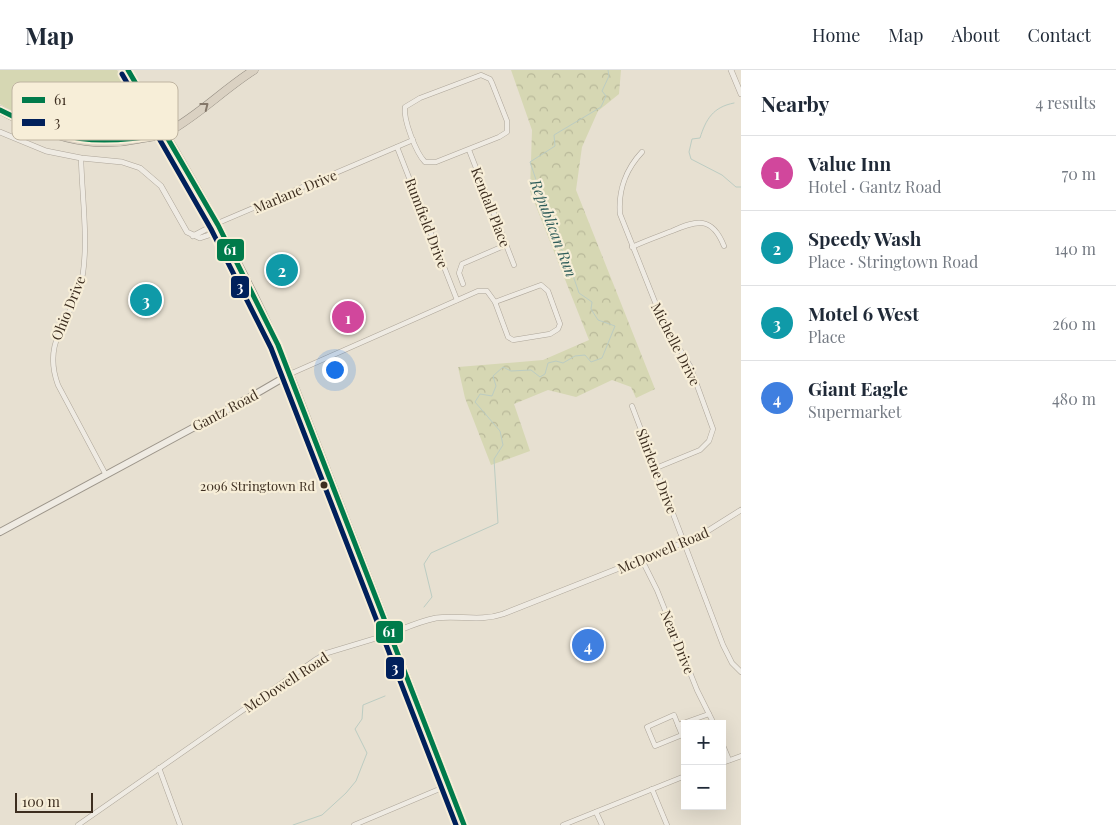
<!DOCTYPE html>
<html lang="en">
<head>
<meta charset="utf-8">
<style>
  body { margin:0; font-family:"Playfair Display",serif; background:#f6f6f7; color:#1f2937 }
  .controls { position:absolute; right:15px; bottom:15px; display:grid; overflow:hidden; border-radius:0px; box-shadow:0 5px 20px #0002 }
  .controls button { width:45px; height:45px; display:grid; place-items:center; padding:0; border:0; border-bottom:1px solid #e0e1e3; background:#fff; color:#1f2937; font:25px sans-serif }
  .scale { position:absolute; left:15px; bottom:12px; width:78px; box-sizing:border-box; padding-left:5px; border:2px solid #3d2e20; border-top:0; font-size:14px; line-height:18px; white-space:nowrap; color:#3d2e20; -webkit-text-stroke:4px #f7eed8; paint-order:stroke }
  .you { position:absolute; left:334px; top:299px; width:18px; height:18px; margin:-12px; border:4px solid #fff; border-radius:50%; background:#1a73e8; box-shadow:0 0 0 8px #1a73e833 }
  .badge { display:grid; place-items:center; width:32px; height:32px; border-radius:50%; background:#ea580c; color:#fff; font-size:16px; font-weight:700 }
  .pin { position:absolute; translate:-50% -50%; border:2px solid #fff; box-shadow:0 1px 5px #0006 }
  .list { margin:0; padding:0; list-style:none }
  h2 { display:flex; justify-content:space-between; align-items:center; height:65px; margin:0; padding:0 20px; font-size:21px }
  h2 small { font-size:16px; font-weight:400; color:#747a83 }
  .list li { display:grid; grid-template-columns:32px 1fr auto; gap:15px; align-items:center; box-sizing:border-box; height:75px; padding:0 20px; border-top:1px solid #e0e1e3 }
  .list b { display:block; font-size:19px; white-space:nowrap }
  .list p { margin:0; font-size:16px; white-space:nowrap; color:#747a83 }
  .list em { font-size:16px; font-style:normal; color:#747a83 }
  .map { position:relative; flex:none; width:741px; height:755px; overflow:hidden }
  header { display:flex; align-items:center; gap:30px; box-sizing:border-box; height:70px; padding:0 25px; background:#fff; border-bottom:1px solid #e0e1e3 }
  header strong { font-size:24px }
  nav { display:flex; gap:28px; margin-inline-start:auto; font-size:18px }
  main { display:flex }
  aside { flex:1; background:#fff }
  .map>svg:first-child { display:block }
  .green { fill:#d6d7b3 }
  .forest { fill:url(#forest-crowns) }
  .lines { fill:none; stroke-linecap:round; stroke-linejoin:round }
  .stream { stroke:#bcccc2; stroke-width:1 }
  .minor-casing { stroke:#ada599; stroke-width:5.5 }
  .tertiary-casing { stroke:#ada599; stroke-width:6 }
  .secondary-casing { stroke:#9c958a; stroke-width:8 }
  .motorway-casing { stroke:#928b80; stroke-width:9 }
  .minor { stroke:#efebe3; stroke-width:4.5 }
  .tertiary { stroke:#efebe3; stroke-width:5 }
  .secondary { stroke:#efebe3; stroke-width:6 }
  .motorway { stroke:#dad1c2; stroke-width:8 }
  .bus-1-casing { stroke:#f7eed8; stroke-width:9 }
  .bus-2-casing { stroke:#f7eed8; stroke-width:9 }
  .bus-1 { stroke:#007b4b; stroke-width:5 }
  .bus-2 { stroke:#00205b; stroke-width:5 }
  .oneway { stroke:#847769 }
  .bus-dot { fill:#3d2e20; stroke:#f7eed8; stroke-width:2 }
  .labels { text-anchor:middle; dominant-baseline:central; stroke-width:4.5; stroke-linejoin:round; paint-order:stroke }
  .bus-label { font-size:13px; fill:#3d2e20; stroke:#f7eed8; text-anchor:end }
  .street-label { font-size:14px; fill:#3d2e20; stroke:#f7eed8 }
  .water-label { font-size:15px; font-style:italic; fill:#2f5d5a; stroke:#f7eed8 }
  .key { fill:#f7eed8; stroke:#bfb4a1; stroke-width:1 }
  .key-label { font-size:14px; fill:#3d2e20 }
  .line-badge { stroke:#f7eed8; stroke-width:2 }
  .badge-label { font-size:14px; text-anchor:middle; font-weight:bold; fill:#fff }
</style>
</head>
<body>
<header>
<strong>Map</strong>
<nav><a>Home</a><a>Map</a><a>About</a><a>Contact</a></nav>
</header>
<main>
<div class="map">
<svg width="741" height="755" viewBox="0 0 741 755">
  <defs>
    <pattern id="forest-crowns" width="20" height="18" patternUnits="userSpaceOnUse" patternTransform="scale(1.25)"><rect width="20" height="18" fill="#d6d7b3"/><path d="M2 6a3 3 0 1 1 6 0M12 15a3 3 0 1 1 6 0" fill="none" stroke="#b9b99a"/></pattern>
  </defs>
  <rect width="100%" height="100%" fill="#e7e0d1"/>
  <path class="green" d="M0,0H117L148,52L149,58C125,68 73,68 49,59C32,53 16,43 0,34Z"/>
  <path class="forest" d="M511,0H621L619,24L598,41L582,77L576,120L655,319L636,328L631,317L612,310L576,327L548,320L514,334L530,381L491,395L465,328L458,297L543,290L589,270L530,121L532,60Z"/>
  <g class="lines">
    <g class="stream">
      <path d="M734,33C713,37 706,49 700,68L692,69L689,82L691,89L722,105L736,117H741"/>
      <path d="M424,537L432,527L424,494L431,483L498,453L494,389L503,375L500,361L475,332L480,324L492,326L496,316L493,306L503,297L511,301L531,300L540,307L545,304L548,293L556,291L563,293L575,286L585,285L591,292L602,288L615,256L598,250L591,239L592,232L579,223L566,185L558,175L530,92L555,76L554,65L601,37L606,26L602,21L609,6L608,0"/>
      <path d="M293,755L322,745L346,723L356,711L367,683L355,659L362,649L363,635L385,626"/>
    </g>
    <g class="minor-casing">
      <g id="minor">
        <path d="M481,5L490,9L492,13L507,51V62L499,67L436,92H425C416,83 403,49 405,37L420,28Z"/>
        <path d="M397,77L457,230"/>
        <path d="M469,80L514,195"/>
        <path d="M642,82C626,99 618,121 620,144L663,252L690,296L713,359L709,371L700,380L656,398"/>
        <path d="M81,88C82,125 88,168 83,203C77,247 40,266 58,315L106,405"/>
        <path d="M218,153L413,70"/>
        <path d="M632,177C645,171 659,166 672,161C697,150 712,146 724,176"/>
        <path d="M463,214L459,203L462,194L506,175"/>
        <path d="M541,215L548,221L560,254L558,259L550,264L513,270L508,267L495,232Z"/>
        <path d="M290,304L478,221H487L495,232"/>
        <path d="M632,336L723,575L732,593L741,602"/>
        <path d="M642,490L657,520L697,620L714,654"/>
        <path d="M674,645L682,665L655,676L647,657Z"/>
        <path d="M678,655L709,644"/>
        <path d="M722,673L729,690"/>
        <path d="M722,693L741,686"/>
        <path d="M159,698L180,755"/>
        <path d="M652,719L667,755"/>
        <path d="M596,742L602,755"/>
        <path d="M78,755L315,590L327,583L390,564"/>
        <path d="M354,755L449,715"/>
        <path d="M563,755L685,706"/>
      </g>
    </g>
    <g class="tertiary-casing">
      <g id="tertiary">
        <path d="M731,0L741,24"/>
        <path d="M0,62L46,81L81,88L122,92L140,98L161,116L187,162L200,168L209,165H224"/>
        <path d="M193,166L218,153"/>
        <path d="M390,564C405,558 420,551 436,548C459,545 480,552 503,544L698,467L741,440"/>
      </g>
    </g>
    <g class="secondary-casing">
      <g id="secondary">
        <path d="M128,0C189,103 251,205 295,317L464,755"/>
        <path d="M0,462L252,326L290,304"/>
      </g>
    </g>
    <g class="motorway-casing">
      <path id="motorway" d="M0,40C45,64 87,80 138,69C147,67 159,67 168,62C199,45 224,19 254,0"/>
    </g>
    <use href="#minor" class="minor"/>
    <use href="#tertiary" class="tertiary"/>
    <use href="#secondary" class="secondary"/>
    <use href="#motorway" class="motorway"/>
    <g class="bus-1-casing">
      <g id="bus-1">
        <path d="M128,0L218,155L278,275L464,755"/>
        <path d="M0,40C63,72 96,76 165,64"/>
      </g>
    </g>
    <g class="bus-2-casing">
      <path id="bus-2" d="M122,4L211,159L271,278L456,755"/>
    </g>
    <use href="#bus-1" class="bus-1"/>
    <use href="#bus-2" class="bus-2"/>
  </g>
  <defs><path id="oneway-chevron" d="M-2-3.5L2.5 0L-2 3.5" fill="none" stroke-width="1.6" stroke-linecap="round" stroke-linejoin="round" transform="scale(1.25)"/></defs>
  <use class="oneway" href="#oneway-chevron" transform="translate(205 36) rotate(-38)"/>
  <circle class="bus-dot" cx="324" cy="415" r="4.5"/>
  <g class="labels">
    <g class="bus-label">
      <text x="315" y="415">2096 Stringtown Rd</text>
    </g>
    <g class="street-label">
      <text transform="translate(295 121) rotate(-23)">Marlane Drive</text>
      <text transform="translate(491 137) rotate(69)">Kendall Place</text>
      <text transform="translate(427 153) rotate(69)">Rumfield Drive</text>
      <text transform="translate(68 238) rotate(-68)">Ohio Drive</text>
      <text transform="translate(676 274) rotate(63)">Michelle Drive</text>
      <text transform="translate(225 340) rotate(-28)">Gantz Road</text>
      <text transform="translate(657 401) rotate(69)">Shirlene Drive</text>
      <text transform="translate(663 480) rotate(-23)">McDowell Road</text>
      <text transform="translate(678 572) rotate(68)">Near Drive</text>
      <text transform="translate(286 612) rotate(-33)">McDowell Road</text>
    </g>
    <g class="water-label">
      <text transform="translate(554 158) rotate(69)">Republican Run</text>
    </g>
  </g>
  <rect x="12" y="12" width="166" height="58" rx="8" class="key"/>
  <rect x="22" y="27" width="23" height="6" fill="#007b4b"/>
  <rect x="22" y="49" width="23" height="7" fill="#00205b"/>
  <g class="key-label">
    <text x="54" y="35">61</text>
    <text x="54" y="57">3</text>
  </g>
  <g class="line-badge">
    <rect x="216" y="168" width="29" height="24" rx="5" fill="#007b4b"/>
    <rect x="230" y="205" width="20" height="24" rx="5" fill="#00205b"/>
    <rect x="375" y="550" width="29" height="24" rx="5" fill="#007b4b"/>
    <rect x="385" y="586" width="20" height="24" rx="5" fill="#00205b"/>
  </g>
  <g class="badge-label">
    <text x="230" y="185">61</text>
    <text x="240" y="222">3</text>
    <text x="389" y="567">61</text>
    <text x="395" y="603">3</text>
  </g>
</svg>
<div class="controls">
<button>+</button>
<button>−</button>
</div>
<div class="scale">100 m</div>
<div class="you"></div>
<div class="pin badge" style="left:348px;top:247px;background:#d1479c">1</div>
<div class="pin badge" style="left:282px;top:200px;background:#0f9aa8">2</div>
<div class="pin badge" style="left:146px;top:230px;background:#0f9aa8">3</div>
<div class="pin badge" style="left:588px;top:575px;background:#3f7fe0">4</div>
</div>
<aside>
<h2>Nearby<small>4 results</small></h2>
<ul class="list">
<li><span class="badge" style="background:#d1479c">1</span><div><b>Value Inn</b><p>Hotel · Gantz Road</p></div><em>70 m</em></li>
<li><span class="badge" style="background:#0f9aa8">2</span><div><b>Speedy Wash</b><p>Place · Stringtown Road</p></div><em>140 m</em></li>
<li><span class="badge" style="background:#0f9aa8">3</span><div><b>Motel 6 West</b><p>Place</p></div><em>260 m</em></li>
<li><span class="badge" style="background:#3f7fe0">4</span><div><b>Giant Eagle</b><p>Supermarket</p></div><em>480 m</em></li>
</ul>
</aside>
</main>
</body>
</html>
